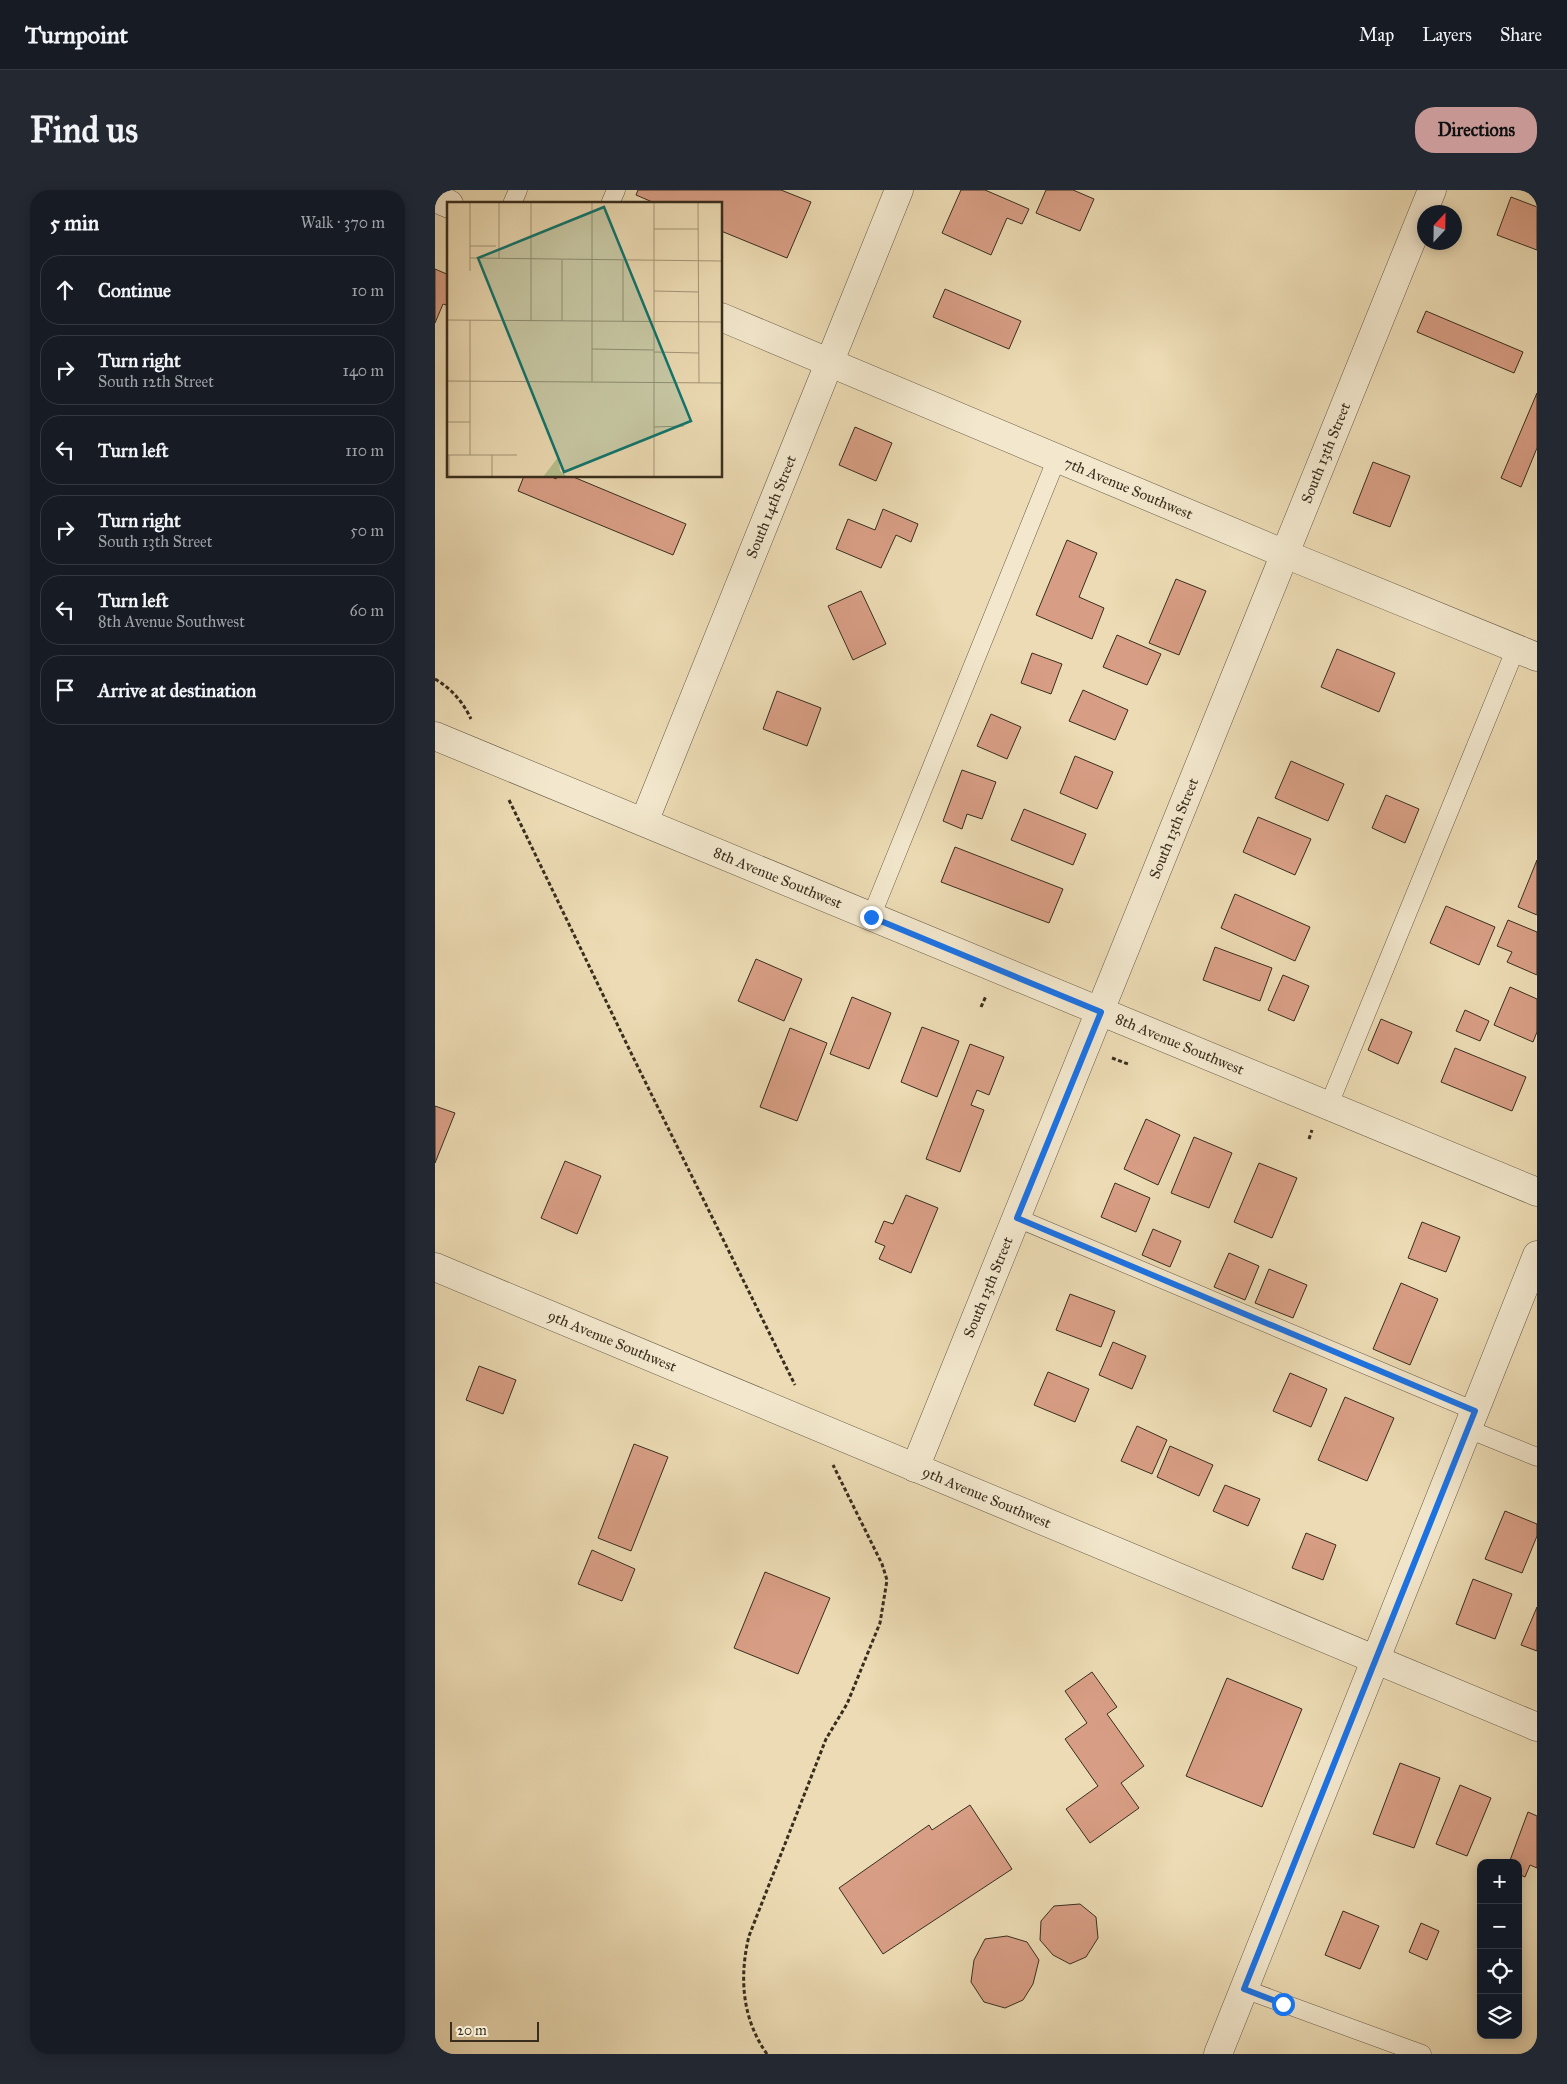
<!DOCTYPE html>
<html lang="en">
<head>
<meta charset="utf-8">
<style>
  body { margin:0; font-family:"IM FELL Great Primer",serif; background:#242831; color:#f1f3f6 }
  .controls { position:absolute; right:15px; bottom:15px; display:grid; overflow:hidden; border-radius:10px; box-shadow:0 2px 12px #0003 }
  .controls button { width:45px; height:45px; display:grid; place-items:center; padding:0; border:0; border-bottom:1px solid #363941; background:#171b24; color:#f1f3f6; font:25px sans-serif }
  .compass { position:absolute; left:982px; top:15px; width:45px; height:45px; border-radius:50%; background:#171b24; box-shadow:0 2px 12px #0003; rotate:22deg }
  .scale { position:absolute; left:15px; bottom:12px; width:89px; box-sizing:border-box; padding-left:5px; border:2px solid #392e1e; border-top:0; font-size:14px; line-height:18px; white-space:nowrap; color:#392e1e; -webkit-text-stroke:4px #f3e8ce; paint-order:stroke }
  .stop { position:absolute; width:15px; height:15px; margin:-11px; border:4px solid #1a73e8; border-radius:50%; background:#fff }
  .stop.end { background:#1a73e8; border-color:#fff; box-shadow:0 1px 5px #0008 }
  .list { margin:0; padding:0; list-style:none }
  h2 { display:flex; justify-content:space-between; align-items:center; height:65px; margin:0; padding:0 20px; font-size:21px }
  h2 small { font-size:16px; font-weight:400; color:#9ea1a6 }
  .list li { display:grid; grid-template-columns:32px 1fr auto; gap:15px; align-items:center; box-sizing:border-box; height:70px; margin:0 10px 10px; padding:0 10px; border:1px solid #363941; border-radius:20px }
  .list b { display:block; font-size:19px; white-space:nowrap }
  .list p { margin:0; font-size:16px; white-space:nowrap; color:#9ea1a6 }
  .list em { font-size:16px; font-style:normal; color:#9ea1a6 }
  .icon { flex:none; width:28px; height:28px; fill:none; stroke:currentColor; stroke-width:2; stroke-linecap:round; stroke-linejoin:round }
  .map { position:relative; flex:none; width:1102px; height:1864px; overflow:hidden; border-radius:20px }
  header { display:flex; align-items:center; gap:30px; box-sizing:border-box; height:70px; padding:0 25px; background:#171b24; border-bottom:1px solid #363941 }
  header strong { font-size:24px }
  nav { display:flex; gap:28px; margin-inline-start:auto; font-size:18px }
  .intro { display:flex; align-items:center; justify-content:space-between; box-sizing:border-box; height:120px; padding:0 30px }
  h1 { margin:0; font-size:35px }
  .button { padding:12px 22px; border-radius:20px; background:#c59692; color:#111; font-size:18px; font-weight:700 }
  main { display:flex; gap:30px; padding:0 30px }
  aside { flex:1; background:#171b24; border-radius:20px; box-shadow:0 2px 12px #0003 }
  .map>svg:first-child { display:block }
  .building { fill:#d89e85; stroke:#392e1e }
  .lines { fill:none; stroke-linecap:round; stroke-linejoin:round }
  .service-casing { stroke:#665944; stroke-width:19 }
  .minor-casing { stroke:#665944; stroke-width:29 }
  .tertiary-casing { stroke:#665944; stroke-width:29 }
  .path { stroke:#392e1e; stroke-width:3; stroke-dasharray:4 2.5; stroke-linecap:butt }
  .service { stroke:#f3e8ce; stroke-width:18 }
  .minor { stroke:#f3e8ce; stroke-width:28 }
  .tertiary { stroke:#f3e8ce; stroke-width:28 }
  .route { stroke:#1a73e8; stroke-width:6 }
  .labels { text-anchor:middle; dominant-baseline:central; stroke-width:4; stroke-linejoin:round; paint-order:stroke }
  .street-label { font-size:15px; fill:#392e1e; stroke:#f3e8ce }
  .inset-road { fill:none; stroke:#a49678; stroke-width:1 }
  .view { fill:#0f766e; fill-opacity:0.15; stroke:#0f766e; stroke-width:2.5 }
  .inset-edge { fill:none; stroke:#392e1e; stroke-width:2.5 }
</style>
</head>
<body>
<header>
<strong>Turnpoint</strong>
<nav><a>Map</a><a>Layers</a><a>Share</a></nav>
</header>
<div class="intro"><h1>Find us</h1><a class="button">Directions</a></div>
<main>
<aside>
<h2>5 min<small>Walk · 370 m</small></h2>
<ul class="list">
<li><svg class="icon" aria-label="ahead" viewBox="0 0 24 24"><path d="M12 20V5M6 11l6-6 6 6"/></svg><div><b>Continue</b></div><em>10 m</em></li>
<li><svg class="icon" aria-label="right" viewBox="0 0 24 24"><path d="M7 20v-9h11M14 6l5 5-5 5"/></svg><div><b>Turn right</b><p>South 12th Street</p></div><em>140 m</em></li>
<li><svg class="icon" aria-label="left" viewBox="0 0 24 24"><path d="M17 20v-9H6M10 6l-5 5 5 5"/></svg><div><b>Turn left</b></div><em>110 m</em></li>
<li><svg class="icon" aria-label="right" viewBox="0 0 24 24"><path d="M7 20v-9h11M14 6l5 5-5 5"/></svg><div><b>Turn right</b><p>South 13th Street</p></div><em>50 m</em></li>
<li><svg class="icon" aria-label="left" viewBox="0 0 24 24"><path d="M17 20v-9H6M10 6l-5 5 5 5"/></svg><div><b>Turn left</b><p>8th Avenue Southwest</p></div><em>60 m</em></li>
<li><svg class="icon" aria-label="arrive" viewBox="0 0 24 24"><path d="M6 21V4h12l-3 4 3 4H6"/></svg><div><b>Arrive at destination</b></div></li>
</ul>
</aside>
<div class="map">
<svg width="1102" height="1864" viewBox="0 0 1102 1864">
  <rect width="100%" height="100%" fill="#ecdbb4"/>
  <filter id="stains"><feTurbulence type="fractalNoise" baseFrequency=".004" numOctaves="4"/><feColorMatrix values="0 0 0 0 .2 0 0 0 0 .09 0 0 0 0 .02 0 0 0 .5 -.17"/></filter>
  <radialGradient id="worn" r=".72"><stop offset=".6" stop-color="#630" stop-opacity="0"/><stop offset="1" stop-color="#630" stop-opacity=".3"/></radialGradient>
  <g class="building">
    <path d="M203,0H346L376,12L352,68L286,41V14H222L201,5Z"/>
    <path d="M526,0H550L594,19L587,34L572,28L556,65L507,43Z"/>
    <path d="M611,0H638L659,9L645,41L601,23Z"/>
    <path d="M1076,7L1102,17V60L1062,45Z"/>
    <path d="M0,79L14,85V116L8,114L0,133Z"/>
    <path d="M510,99L586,131L574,159L498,127Z"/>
    <path d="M991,121L1088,162L1079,183L982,142Z"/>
    <path d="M1102,203V258L1086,297L1066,288Z"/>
    <path d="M420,237L457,253L441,291L404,275Z"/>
    <path d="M938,272L975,286L955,337L918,323Z"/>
    <path d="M89,286H115L121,289L122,286H136L251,334L238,365L83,301Z"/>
    <path d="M448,319L483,334L476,352L461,345L446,378L401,359L413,329L440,340Z"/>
    <path d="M632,350L662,363L644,407L669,418L657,449L601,425Z"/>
    <path d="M741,389L771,401L744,465L714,453Z"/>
    <path d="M426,401L451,454L418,470L393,416Z"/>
    <path d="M682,445L726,464L712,495L668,477Z"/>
    <path d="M902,459L960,483L944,522L886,497Z"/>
    <path d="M597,463L627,474L616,504L586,493Z"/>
    <path d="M648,500L693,520L680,550L634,531Z"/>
    <path d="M342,501L386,518L372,556L328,539Z"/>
    <path d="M556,524L586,537L572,569L542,556Z"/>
    <path d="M640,566L678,582L662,619L625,603Z"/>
    <path d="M856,571L909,594L893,631L840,608Z"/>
    <path d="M527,580L561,592L547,629L532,624L527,639L508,631Z"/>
    <path d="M951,605L984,619L970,653L937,638Z"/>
    <path d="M589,619L651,644L638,675L576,650Z"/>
    <path d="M823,627L876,649L860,685L808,662Z"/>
    <path d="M520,657L628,699L614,733L506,692Z"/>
    <path d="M1102,670V725L1083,717Z"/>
    <path d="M800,704L875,737L860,771L786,738Z"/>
    <path d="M1011,716L1060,737L1044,775L995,753Z"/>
    <path d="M1073,730L1102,742V785L1072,772L1077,762L1062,756Z"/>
    <path d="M780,757L837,778L825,811L768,790Z"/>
    <path d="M321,769L367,789L349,831L303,811Z"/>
    <path d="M848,785L874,796L859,831L833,820Z"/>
    <path d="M1075,797L1102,809V842L1098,852L1059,835Z"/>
    <path d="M417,807L456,823L434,879L395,864Z"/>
    <path d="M1030,820L1054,831L1045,851L1021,841Z"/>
    <path d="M946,829L977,842L963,874L933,860Z"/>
    <path d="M487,837L524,851L502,907L466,892Z"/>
    <path d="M355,838L392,853L362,931L325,917Z"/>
    <path d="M535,854L569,867L554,905L542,900L536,915L549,920L525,982L491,969Z"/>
    <path d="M1020,858L1091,887L1077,921L1006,892Z"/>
    <path d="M0,916L20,923L0,973Z"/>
    <path d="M711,929L745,945L723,995L689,979Z"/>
    <path d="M759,947L797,963L774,1018L736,1003Z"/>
    <path d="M130,971L166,986L142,1044L106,1028Z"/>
    <path d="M824,973L862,988L837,1048L799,1032Z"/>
    <path d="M680,993L715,1008L701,1042L666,1027Z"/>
    <path d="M471,1005L503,1018L476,1083L444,1069L450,1056L440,1052L449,1031L458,1034Z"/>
    <path d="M987,1032L1025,1047L1011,1082L973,1068Z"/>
    <path d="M718,1039L746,1051L735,1077L707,1065Z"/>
    <path d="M794,1063L824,1076L810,1110L779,1097Z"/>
    <path d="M834,1079L872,1095L858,1128L820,1113Z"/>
    <path d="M966,1093L1003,1109L975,1175L938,1159Z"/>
    <path d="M635,1104L680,1121L666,1157L621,1140Z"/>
    <path d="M678,1152L711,1166L697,1199L664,1185Z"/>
    <path d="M44,1176L81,1190L68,1224L31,1210Z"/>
    <path d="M613,1182L654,1199L640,1232L599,1215Z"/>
    <path d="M855,1183L892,1199L876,1237L838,1221Z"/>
    <path d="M910,1207L959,1228L932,1291L883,1270Z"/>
    <path d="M702,1236L732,1250L717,1284L686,1271Z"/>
    <path d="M199,1254L233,1267L196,1361L163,1348Z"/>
    <path d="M735,1256L778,1275L764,1306L722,1287Z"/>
    <path d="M790,1295L825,1309L813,1336L778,1321Z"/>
    <path d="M1070,1321L1102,1334V1346L1087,1383L1050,1369Z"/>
    <path d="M871,1343L901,1355L888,1390L857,1378Z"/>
    <path d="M157,1360L200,1379L187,1411L143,1394Z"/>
    <path d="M330,1382L395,1408L363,1484L299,1458Z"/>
    <path d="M1038,1389L1077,1404L1060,1449L1021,1434Z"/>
    <path d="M1102,1417V1461L1086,1455Z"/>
    <path d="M657,1482L682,1517L672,1524L709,1576L686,1593L704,1618L655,1653L631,1619L663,1596L630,1549L652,1533L630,1501Z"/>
    <path d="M792,1488L867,1519L827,1617L751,1586Z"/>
    <path d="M965,1573L1005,1588L979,1658L938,1644Z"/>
    <path d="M1025,1595L1056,1608L1032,1666L1001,1654Z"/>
    <path d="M535,1615L577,1679L448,1764L404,1698L494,1635L497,1640Z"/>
    <path d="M1093,1622L1102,1626V1678L1095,1675L1090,1687L1083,1684V1673H1074Z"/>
    <path d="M645,1714L661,1727L663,1748L651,1767L635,1774L618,1765L605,1750L606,1731L619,1716Z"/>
    <path d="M908,1721L944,1736L925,1779L890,1765Z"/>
    <path d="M986,1733L1004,1741L992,1770L974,1762Z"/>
    <path d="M572,1746L592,1752L604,1770L598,1794L588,1810L570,1818L549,1812L536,1792L539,1770L550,1749Z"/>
  </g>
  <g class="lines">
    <g class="service-casing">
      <g id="service">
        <path d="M77,14L83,0"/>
        <path d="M175,14L181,0"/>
        <path d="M436,727L622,268"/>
        <path d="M893,917L1081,458"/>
        <path d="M582,1028L1040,1221"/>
        <path d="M1033,1239L1102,1267"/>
        <path d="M809,1799L987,1864"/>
      </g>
    </g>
    <g class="minor-casing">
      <g id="minor">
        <path d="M0,8L14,14"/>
        <path id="s1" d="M286,127L850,364L1102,467"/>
        <path id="s2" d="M0,546L1102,1002"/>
        <path id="s3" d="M209,632L464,0"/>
        <path id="s4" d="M480,1278L997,0"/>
      </g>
    </g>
    <g class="tertiary-casing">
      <g id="tertiary">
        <path id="s5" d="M0,1077L1102,1537"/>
        <path d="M783,1864L1102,1065"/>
      </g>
    </g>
    <g class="path">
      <path d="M0,489C17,499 28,512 36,529"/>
      <path d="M74,610L198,867L360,1195"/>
      <path d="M546,817L551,806"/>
      <path d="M677,868L693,874"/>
      <path d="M874,949L877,940"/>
      <path d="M332,1864C307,1829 304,1787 314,1746L391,1549L412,1514L445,1433L452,1390L447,1374L398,1275"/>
    </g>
    <use href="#service" class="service"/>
    <use href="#minor" class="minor"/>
    <use href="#tertiary" class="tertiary"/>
  </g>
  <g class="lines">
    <path class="route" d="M436,727L666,822L582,1028L1040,1221L809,1799L848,1814"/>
  </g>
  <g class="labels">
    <g class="street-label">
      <text stroke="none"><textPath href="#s4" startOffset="1095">South 13th Street</textPath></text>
      <text stroke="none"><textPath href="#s1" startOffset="442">7th Avenue Southwest</textPath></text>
      <text stroke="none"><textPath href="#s3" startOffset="340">South 14th Street</textPath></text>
      <text stroke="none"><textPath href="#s4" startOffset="690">South 13th Street</textPath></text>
      <text stroke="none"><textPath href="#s2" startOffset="371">8th Avenue Southwest</textPath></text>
      <text stroke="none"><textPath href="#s2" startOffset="806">8th Avenue Southwest</textPath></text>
      <text stroke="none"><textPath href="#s4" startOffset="195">South 13th Street</textPath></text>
      <text stroke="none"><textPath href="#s5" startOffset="192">9th Avenue Southwest</textPath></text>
      <text stroke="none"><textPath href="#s5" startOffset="598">9th Avenue Southwest</textPath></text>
    </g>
  </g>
  <g transform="translate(12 12)">
    <rect width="275" height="275" fill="#ecdbb4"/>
    <path d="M112,254L113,269L121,275H96Z" fill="#b7c08e"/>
    <path class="inset-road" d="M84,0V119M207,0V275M251,0L252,181M207,27H251M23,44H49M23,56L275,59M52,57V0M115,58V119M23,69V0M207,89L252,90M0,118L275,120M23,118V253M176,119V58M145,147L207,148M207,150L252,151M0,179L275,181M145,180V0M0,220H23M207,225L237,224M0,253H70M2,253V275M45,253V275"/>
    <path class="view" d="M157,5L244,219L117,270L31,56Z"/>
    <rect width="275" height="275" class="inset-edge"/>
  </g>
  <rect width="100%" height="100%" filter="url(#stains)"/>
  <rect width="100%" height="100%" fill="url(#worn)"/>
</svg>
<div class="controls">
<button>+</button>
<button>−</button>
<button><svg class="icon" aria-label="locate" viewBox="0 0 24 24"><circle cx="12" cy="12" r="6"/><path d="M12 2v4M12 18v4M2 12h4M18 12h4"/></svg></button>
<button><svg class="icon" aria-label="layers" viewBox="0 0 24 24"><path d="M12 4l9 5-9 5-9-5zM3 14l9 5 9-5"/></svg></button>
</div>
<svg class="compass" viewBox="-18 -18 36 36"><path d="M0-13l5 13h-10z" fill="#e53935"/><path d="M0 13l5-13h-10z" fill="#9ea1a6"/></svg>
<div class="scale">20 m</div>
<div class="stop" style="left:848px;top:1814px"></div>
<div class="stop end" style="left:436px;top:727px"></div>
</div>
</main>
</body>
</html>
